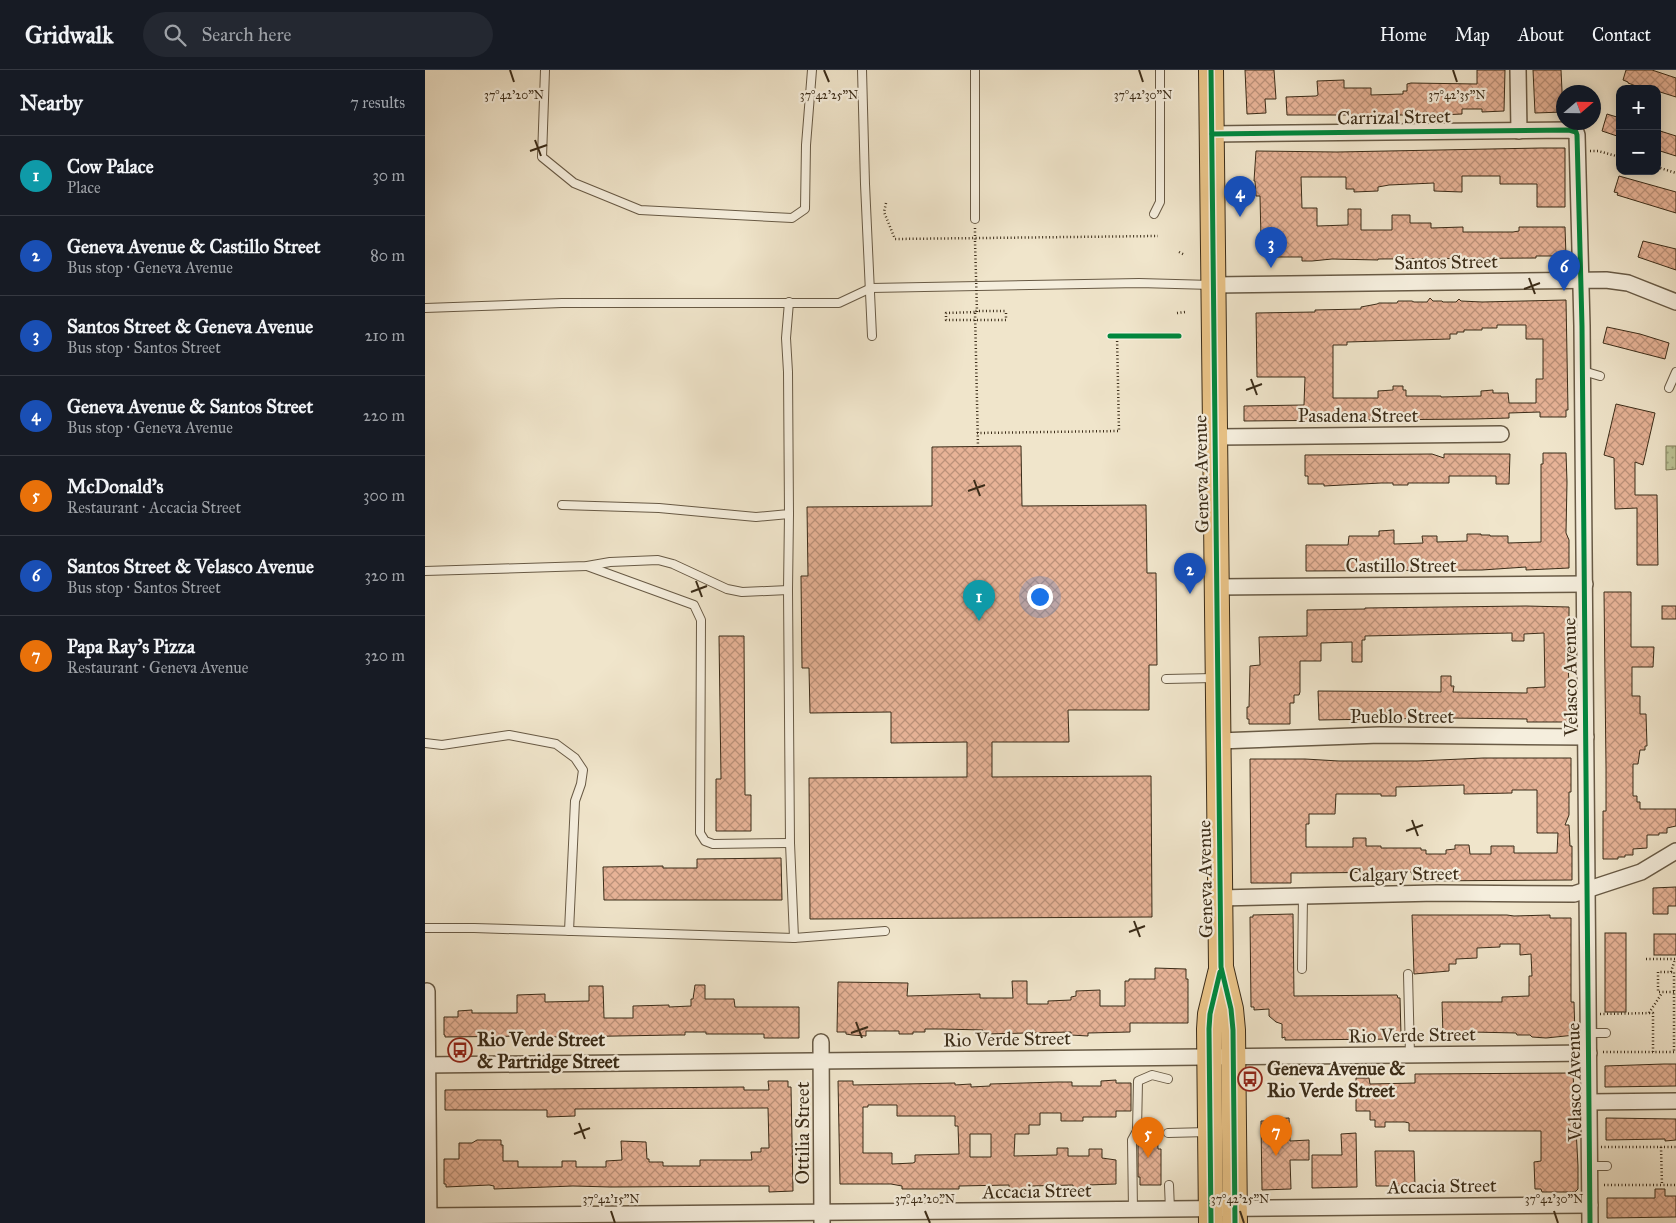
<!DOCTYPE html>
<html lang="en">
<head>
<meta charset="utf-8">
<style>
  body { margin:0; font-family:"IM FELL Great Primer",serif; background:#242831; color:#f1f3f6 }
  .controls { position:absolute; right:15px; top:15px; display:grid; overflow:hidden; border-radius:10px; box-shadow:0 2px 12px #0003 }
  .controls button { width:45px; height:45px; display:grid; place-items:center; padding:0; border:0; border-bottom:1px solid #363941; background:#171b24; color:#f1f3f6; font:25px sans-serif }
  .compass { position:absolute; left:1131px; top:15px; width:45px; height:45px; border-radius:50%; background:#171b24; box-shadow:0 2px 12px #0003; rotate:70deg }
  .you { position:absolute; left:614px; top:526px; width:18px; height:18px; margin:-12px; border:4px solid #fff; border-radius:50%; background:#1a73e8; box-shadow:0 0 0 8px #1a73e833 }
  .badge { display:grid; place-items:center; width:32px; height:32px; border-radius:50%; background:#c59692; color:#fff; font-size:16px; font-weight:700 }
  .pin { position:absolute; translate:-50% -41px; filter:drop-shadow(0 1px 2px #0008) }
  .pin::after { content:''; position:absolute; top:26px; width:18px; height:15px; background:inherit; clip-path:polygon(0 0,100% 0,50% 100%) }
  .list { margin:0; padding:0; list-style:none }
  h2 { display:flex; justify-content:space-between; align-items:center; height:65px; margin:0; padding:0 20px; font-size:21px }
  h2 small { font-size:16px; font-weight:400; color:#9ea1a6 }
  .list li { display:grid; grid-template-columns:32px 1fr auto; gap:15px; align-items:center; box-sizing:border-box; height:80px; padding:0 20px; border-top:1px solid #363941 }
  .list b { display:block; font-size:19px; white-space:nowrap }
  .list p { margin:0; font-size:16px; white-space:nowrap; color:#9ea1a6 }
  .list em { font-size:16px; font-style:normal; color:#9ea1a6 }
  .icon { flex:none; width:28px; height:28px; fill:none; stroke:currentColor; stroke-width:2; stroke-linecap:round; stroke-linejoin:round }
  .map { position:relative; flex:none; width:1251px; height:1153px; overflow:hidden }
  header { display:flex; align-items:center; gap:30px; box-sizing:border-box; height:70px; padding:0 25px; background:#171b24; border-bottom:1px solid #363941 }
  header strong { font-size:24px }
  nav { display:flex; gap:28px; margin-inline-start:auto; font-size:18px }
  .search { width:350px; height:45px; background:#242831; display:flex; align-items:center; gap:12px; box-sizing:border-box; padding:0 18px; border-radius:28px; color:#9ea1a6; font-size:19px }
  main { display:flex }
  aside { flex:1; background:#171b24 }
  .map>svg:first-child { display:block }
  .park { fill:url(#park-dots); stroke:#7c7857 }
  .building { fill:url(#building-cross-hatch); stroke:#3b2c18; fill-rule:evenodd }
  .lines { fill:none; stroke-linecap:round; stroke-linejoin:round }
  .service-casing { stroke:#685a45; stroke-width:10 }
  .minor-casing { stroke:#685a45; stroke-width:18 }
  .primary-casing { stroke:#3b2c18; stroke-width:26 }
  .path { stroke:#3b2c18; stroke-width:2.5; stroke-dasharray:1 2.5; stroke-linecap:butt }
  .service { stroke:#f5eedd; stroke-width:8 }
  .minor { stroke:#f5eedd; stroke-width:15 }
  .primary { stroke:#e8c286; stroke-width:24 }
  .path-bridge { stroke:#3b2c18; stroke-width:2.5; stroke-dasharray:1 2.5; stroke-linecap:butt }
  .cycleway-casing { stroke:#f5eedd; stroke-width:8 }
  .cycleway { stroke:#00873e; stroke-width:5 }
  .ticks { fill:none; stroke:#3b2c18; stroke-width:2 }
  .labels { text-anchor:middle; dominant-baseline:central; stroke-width:4.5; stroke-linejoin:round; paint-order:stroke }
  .street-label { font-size:19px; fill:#3b2c18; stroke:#f5eedd }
  .poi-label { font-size:19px; font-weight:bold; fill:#3b2c18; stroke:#f5eedd; text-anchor:start }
  .ticks-label { font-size:12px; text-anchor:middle; fill:#3b2c18; stroke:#f5eedd; stroke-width:4.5; stroke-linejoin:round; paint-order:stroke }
</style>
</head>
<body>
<header>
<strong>Gridwalk</strong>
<div class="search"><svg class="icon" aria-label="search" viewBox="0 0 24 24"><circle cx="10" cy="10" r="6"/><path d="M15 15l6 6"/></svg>Search here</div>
<nav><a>Home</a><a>Map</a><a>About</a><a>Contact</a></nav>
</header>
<main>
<aside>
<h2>Nearby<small>7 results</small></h2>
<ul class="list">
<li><span class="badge" style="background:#0f9aa8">1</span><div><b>Cow Palace</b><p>Place</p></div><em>30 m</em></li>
<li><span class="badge" style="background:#1a4fb4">2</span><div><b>Geneva Avenue &amp; Castillo Street</b><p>Bus stop · Geneva Avenue</p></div><em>80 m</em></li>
<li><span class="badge" style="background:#1a4fb4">3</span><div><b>Santos Street &amp; Geneva Avenue</b><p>Bus stop · Santos Street</p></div><em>210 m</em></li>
<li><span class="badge" style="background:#1a4fb4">4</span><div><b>Geneva Avenue &amp; Santos Street</b><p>Bus stop · Geneva Avenue</p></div><em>220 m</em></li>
<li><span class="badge" style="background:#e8710a">5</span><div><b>McDonald's</b><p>Restaurant · Accacia Street</p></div><em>300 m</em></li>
<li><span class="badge" style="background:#1a4fb4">6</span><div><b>Santos Street &amp; Velasco Avenue</b><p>Bus stop · Santos Street</p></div><em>320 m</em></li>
<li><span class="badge" style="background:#e8710a">7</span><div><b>Papa Ray's Pizza</b><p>Restaurant · Geneva Avenue</p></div><em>320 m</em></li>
</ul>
</aside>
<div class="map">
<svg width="1251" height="1153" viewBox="0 0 1251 1153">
  <defs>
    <pattern id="park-dots" width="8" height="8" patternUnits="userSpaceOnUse" patternTransform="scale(1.25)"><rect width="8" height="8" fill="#bcc396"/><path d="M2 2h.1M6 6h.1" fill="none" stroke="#9a9f79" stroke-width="1.8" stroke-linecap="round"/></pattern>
    <pattern id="building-cross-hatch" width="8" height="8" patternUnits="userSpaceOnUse" patternTransform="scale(1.25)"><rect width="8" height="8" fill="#e7b397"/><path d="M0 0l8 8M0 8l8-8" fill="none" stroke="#bc927a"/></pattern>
  </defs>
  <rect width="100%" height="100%" fill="#f0e5cb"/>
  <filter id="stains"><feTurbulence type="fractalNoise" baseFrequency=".004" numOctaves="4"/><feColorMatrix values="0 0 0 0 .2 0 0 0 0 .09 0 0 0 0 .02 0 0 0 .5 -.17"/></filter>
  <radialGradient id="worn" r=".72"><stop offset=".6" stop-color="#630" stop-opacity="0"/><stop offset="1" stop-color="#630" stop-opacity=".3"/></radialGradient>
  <path class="park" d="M1241,376H1251V399L1241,400Z"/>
  <g class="building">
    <path d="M820,0H849L851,29H840L841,43L822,44Z"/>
    <path d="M1052,0H1080L1079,41L1057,42V39H1037V44L1014,45H862L861,27L891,26L893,25L892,11L919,10V18H946V25L978,24V21H982V14L986,13L1052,14Z"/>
    <path d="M1108,0H1136L1138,42L1110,43Z"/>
    <path d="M1201,0H1227L1251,8V27L1232,21V19H1219L1203,13V12L1198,10Z"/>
    <path d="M1182,44L1195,48V67L1177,61Z"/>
    <path d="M1232,60L1251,66V86L1232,80Z"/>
    <path d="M1116,78H1140V137H1112V114H1075V106H1037V122L1009,121V113L964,115L953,117V121L929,122V119H921V107H876L877,138H892V156L923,155V139H936V160H967V145H985V153H1006V158L1038,157V162H1088L1094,161V157H1140L1141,186H1111V188L953,189V190L907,189L887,191H877V187H841V169H836L835,126H831L830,111H829L831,81L912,82Z"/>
    <path d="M1194,106L1251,122V143L1192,125L1193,123L1189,122Z"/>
    <path d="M1218,171L1251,179V200L1213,187Z"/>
    <path d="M1005,228L1008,231H1017L1018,232H1031L1034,229L1036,231L1057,232L1141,230L1143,340H1141V347H1115V342L1084,343V348L1049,349L819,351V336L879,335L880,307H832L831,243L890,242V240L936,239V237L952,234L954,233H972L973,231H987L989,232H1002ZM1072,255H1101V269H1118V309H1111V333H1084L1083,323H1068V320L1056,321V326L1016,327V326H981V320H978V316H968V320L953,321V328H908V275H922V272L1025,269V264H1032V262H1039V260H1057V258H1072Z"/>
    <path d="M1182,257L1215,264L1244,273L1240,289L1178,273Z"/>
    <path d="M1191,334L1230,343L1218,395L1210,392V425H1232L1233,495H1212V438L1190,439L1189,388L1179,385Z"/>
    <path d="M596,376L597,436L721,435L722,503H731L732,595H724V640H643L644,672H567V707L726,706L727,847L385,849L384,708L542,707V672L466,673V642L385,643L384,598H377L376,506H383L382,437L507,436V377Z"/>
    <path d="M1118,383H1141L1142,412L1141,463L1144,470V498L1101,500V497L1057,500L881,501V475H923L924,466H954V461L969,460V474L998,473L997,466H1012V472L1042,471V464H1056V465H1065V466H1083V473L1116,472V394H1118Z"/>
    <path d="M1007,384L1019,388V384H1085L1084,414H1071V406H1024V413H983V415H968V413H956L899,416V414H883V406H880V385Z"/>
    <path d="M1179,522H1206V577H1229L1228,597H1207V626H1215V644H1221L1222,676H1220V680H1215L1213,694H1208V726H1212V732H1215V739H1251V756L1242,758V763H1234V765H1222V778L1208,779V785H1200V787H1193V789H1178V741H1181V697Z"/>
    <path d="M1101,536L1144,537V559H1143V563H1142L1144,617H1146V652H1102V649L1023,648L894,650L893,621L1016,622V606H1026V616H1029L1028,622L1102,623V618L1120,617L1119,563L1099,564V571H1087V563L940,566V570H937V592H927V572L896,573V591H875V622L874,625H869V633H865V654H824V649H822V637H824L825,596L835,595L834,567L882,566V540L940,539V538Z"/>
    <rect x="1237" y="536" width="14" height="13"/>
    <path d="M294,566H319L320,725H326V761H291V709H296Z"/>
    <path d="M1058,688H1146V722H1144V745L1140,755H1144L1145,776H1147V810L987,811V802L877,803H866V813H826L825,689H880L914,691H993ZM1039,715V724L1087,723V720H1112V763H1133L1132,783H1089V776H1066V784H1045L1044,775H1030V779L1021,780V784H1001V780H996V778H956V776H941V768H928V777H881V754H884V744H910L911,724H956V726H971V717Z"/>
    <path d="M356,788L357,830H179L178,797L238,796V798H272V789Z"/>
    <path d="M1251,817V836H1243V844H1228V818Z"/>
    <path d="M868,844L869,926L972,925L973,928H975L976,965H973V969L860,970V967L857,968V954L851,952L844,946V939L829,940V937H826L825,847H828V845Z"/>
    <path d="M987,845H1082L1089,846L1125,845V848H1146V932H1149L1150,965L1121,968L1107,967L1105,965H1092L1091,963L1047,962V964L1020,969L1018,965L1017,932H1077V927L1104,926V906H1107L1106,884L1095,885V874H1075V877L1052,878V888L1031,889V894H1024V901L989,904Z"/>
    <rect x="1180" y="863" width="21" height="79"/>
    <rect x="1229" y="864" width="22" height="21"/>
    <path d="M730,898L761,899V909H763V953H705V962L663,963V966L646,965V962L559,964L558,960L518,959H500V962H488V964H474V961H441V966L427,965L421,964V962H412L413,912L483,913L482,926L555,924V928H588L587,911H602V934H623V931L646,930V927L651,926V921L675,920V936H700V911H704V909H730Z"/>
    <path d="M270,915H280V929H309L310,937H374V968H339V964H281V962H260V965H249L135,967L106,966L20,967V965H19V947H33V941L47,940V943H92V925L120,924V932L164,931V916H178L179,948H208V936L244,935V937L266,936V929H268Z"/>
    <path d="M1239,994H1251V1016L1180,1017V996Z"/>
    <path d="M1148,1003L1153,1096V1119L1150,1122H1117L1116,1119H1110L1109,1092L1116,1091V1061H984V1053L980,1052H960V1057H950V1050H945V1041H931V1008H944L945,1014L990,1013V1004Z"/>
    <path d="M691,1010V1013H706V1041H691V1047H658V1051H636V1043H615V1055H604V1064H590L589,1086L632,1085V1078H643V1086H664V1079H677V1088L691,1090V1114L663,1115V1121H648V1115L605,1116V1123H588L584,1122V1115L534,1116V1119H477V1116L466,1114H415L413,1011H428V1015L530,1013V1015L546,1014V1017L565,1016V1014L632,1012H647V1016H676V1011ZM443,1035H472V1046H530V1056H533L534,1084L490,1085V1092L488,1093L467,1094V1083H438V1037H443ZM545,1064H566V1087H545Z"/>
    <path d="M343,1011H363V1017H366L368,1121L344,1122V1116L186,1117L148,1116L69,1119V1116L64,1115L21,1117V1114H19V1089H34V1073H47L52,1070H76V1075H78V1091H93V1097H137V1091H151V1097H181V1091L197,1090L196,1071L221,1072L222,1089H224V1092H238V1096H275V1090H327L326,1082H336V1078H344V1076L343,1038L150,1039V1046L122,1047V1040H20V1020L319,1017V1020H344Z"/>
    <path d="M864,1048L865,1071L884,1070V1090H865L866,1119L837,1120L836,1053V1051H845V1049Z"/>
    <path d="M1181,1048L1251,1049V1070L1240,1071V1069L1181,1070Z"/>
    <path d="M723,1060H732L733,1079H736V1115H715V1107H713V1075H716V1067H723Z"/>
    <path d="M931,1063L932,1117L887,1118V1085H917L916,1064Z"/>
    <path d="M950,1081H989L990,1116H951Z"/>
    <path d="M1230,1119H1240V1126H1251V1147L1182,1148V1128H1230Z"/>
  </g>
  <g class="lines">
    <g class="service-casing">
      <g id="service">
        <path d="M120,0L117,87L149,113L215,140L367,148L380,139L381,75L387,0"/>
        <path d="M437,0L440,114L447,266"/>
        <path d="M550,0V149"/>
        <path d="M729,144L735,132V0"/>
        <path d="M0,238L137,233H414L446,218L714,213L787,215"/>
        <path d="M1158,301L1175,306"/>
        <path d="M1244,318L1251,302"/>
        <path d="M137,435L234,438L331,447L364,444L363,302L361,268L364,232"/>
        <path d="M364,444L363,520L365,773L369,868"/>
        <path d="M162,496L269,535L276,550L275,763L280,771L288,774L365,773"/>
        <path d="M0,501L162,496L185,492L233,490L248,494L302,519L317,522L363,520"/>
        <path d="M741,609L789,608"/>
        <path d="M0,673L17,675L84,665L131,674L150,688L158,700L156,714L150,731L144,861"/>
        <path d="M0,858H49L369,868L460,861"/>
        <path d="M877,899L878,826"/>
        <path d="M983,904L985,985"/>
        <path d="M1164,963H1181"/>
        <path d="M743,1063L783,1062"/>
        <path d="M1165,1096H1182"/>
        <path d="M744,1115L745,1140"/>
        <path d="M708,1140L707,1070L712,1061L713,1011L727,1005L743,1009"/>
      </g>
    </g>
    <g class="minor-casing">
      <g id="minor">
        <path d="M1093,0L1094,61"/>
        <path d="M787,64L1144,60L1151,62L1152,65L1157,256L1165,1153"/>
        <path d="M789,215L1181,210L1203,213L1251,232"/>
        <path d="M790,367L1076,364"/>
        <path d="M792,517L1160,514"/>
        <path d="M794,671L955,665L1161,667"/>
        <path d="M795,828L1012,823L1149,824L1216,802L1251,781"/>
        <path d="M2,921L4,1153"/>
        <path d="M396,972L397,1152"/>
        <path d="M0,995L1164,983"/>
        <path d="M1164,1032L1251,1031"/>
        <path d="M0,1146L1165,1135"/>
      </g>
    </g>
    <g class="primary-casing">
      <g id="primary">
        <path d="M786,0L796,897L806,939L808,960L810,1153"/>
        <path d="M786,1153L784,959L785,944L795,903"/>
      </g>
    </g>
    <g class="path">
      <path d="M1165,81H1173L1195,87"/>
      <path d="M1232,97L1251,103"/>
      <path d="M461,133L459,142L470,169L733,166"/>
      <path d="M550,158V171"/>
      <path d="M754,182L760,185"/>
      <path d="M752,243L761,242"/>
      <path d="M552,363L694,361L692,266"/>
      <path d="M553,377L550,241H581"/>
      <path d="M1221,889H1251"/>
      <path d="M1246,902L1250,889"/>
      <path d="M1249,922H1233V902H1249V982"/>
      <path d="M1224,943L1237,923"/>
      <path d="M1175,944L1228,943V982"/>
      <path d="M1178,982H1251"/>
      <path d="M1176,1077H1251"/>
      <path d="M1236,1077L1237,1115"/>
      <path d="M1179,1115H1251"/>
    </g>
    <use href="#service" class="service"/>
    <use href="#minor" class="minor"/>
    <use href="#primary" class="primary"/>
    <path class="path-bridge" d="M550,171L552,242L521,243V250H581V241"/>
    <g class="cycleway-casing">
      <g id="cycleway">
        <path d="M786,0L796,897L806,939L808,960L810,1153"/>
        <path d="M787,64L1144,60L1151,62L1152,65L1157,256L1165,1153"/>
        <path d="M685,266H754"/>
        <path d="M786,1153L784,959L785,944L795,902"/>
      </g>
    </g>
    <use href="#cycleway" class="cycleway"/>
  </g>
  <path class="ticks" d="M85,0L89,12M399,0L404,12M714,0L718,12M1028,0L1032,12M110,70L116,86M105,81L122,75M1104,208L1110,224M1099,219L1115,213M826,309L832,325M821,320L837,314M549,410L555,426M543,421L560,415M271,511L277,527M266,522L282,516M987,750L993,766M981,761L998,755M709,851L715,867M704,862L720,856M431,952L437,968M426,963L443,957M154,1053L160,1069M149,1064L165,1058M186,1141L190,1153M500,1141L505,1153M815,1141L819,1153M1129,1141L1133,1153"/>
  <defs>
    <g id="bus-ring" transform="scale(1.25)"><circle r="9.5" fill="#f5eedd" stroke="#8f2418" stroke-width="1.5"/><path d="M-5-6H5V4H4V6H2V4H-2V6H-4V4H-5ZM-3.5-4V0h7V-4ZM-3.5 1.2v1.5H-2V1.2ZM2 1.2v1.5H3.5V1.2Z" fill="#8f2418"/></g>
  </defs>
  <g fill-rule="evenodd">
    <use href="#bus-ring" x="35" y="980"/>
    <use href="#bus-ring" x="825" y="1009"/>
  </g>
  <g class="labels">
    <g class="street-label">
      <text transform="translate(969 47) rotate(-1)">Carrizal Street</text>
      <text transform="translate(1021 192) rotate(-1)">Santos Street</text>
      <text x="933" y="345">Pasadena Street</text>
      <text transform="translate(776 404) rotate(-91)">Geneva Avenue</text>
      <text x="976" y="495">Castillo Street</text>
      <text transform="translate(1145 607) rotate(-91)">Velasco Avenue</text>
      <text x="977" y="646">Pueblo Street</text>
      <text transform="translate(979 804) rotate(-1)">Calgary Street</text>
      <text transform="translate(780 809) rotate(-91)">Geneva Avenue</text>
      <text transform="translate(987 965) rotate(-1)">Rio Verde Street</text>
      <text transform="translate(582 969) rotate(-1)">Rio Verde Street</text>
      <text transform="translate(1149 1012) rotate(-91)">Velasco Avenue</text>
      <text transform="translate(377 1063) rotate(-90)">Ottilia Street</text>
      <text transform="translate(1017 1116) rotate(-1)">Accacia Street</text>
      <text transform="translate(612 1121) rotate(-1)">Accacia Street</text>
    </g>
    <g class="poi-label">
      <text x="52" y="969">Rio Verde Street<tspan x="52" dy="22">&amp; Partridge Street</tspan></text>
      <text x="842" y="998">Geneva Avenue &amp;<tspan x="842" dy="22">Rio Verde Street</tspan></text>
    </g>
  </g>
  <g class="ticks-label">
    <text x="89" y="29">37°42'20"N</text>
    <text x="404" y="29">37°42'25"N</text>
    <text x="718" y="29">37°42'30"N</text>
    <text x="1032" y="29">37°42'35"N</text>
    <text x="186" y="1133">37°42'15"N</text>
    <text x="500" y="1133">37°42'20"N</text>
    <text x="815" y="1133">37°42'25"N</text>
    <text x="1129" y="1133">37°42'30"N</text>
  </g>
  <rect width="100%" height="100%" filter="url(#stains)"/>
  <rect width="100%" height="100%" fill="url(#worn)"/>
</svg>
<div class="controls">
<button>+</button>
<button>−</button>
</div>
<svg class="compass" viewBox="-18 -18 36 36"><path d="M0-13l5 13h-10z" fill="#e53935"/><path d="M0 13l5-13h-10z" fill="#9ea1a6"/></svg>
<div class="you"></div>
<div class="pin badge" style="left:554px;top:551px;background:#0f9aa8">1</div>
<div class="pin badge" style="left:765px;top:524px;background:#1a4fb4">2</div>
<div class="pin badge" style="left:846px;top:198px;background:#1a4fb4">3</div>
<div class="pin badge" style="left:815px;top:147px;background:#1a4fb4">4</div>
<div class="pin badge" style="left:723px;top:1088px;background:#e8710a">5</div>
<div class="pin badge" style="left:1139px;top:221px;background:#1a4fb4">6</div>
<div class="pin badge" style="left:851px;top:1086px;background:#e8710a">7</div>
</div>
</main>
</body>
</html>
